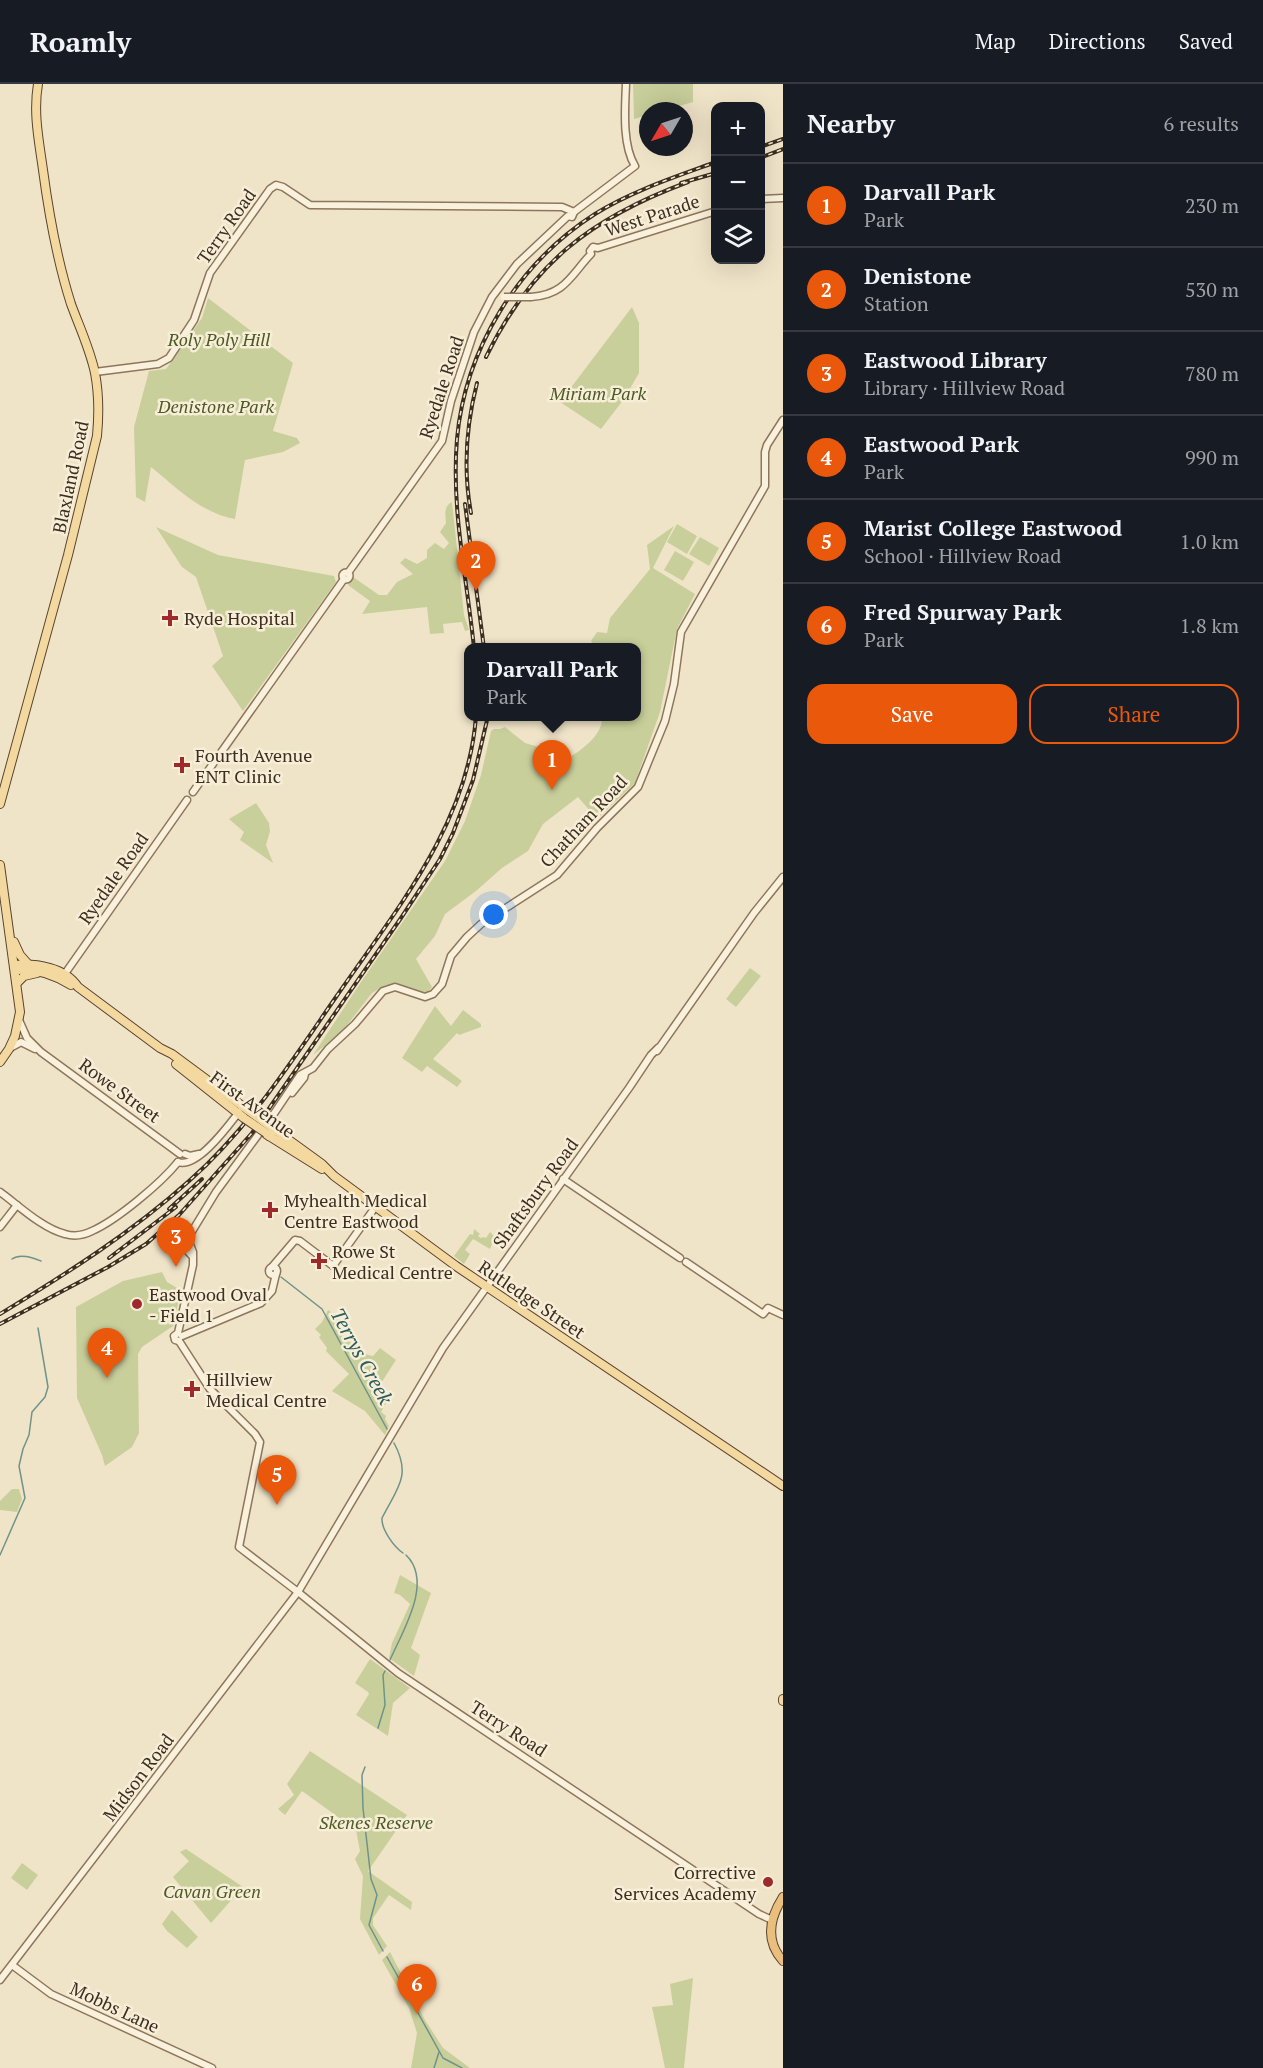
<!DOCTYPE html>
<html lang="en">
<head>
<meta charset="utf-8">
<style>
  body { margin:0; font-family:"PT Serif",serif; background:#242831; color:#f1f3f6 }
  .controls { position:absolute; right:18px; top:18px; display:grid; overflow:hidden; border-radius:12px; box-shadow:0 6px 24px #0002 }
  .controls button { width:54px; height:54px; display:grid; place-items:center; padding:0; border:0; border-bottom:2px solid #363941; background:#171b24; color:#f1f3f6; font:30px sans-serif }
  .compass { position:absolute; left:639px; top:18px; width:54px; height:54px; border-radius:50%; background:#171b24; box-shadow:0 6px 24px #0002; rotate:231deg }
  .you { position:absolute; left:494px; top:831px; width:21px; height:21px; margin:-15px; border:4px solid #fff; border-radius:50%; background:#1a73e8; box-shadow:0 0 0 9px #1a73e833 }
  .badge { display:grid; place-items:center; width:39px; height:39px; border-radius:50%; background:#ea580c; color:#fff; font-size:20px; font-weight:700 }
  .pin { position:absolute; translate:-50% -50px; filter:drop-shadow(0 2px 3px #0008) }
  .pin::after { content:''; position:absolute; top:32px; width:21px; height:18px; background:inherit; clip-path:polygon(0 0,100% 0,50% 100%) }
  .popup { position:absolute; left:464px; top:559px; width:177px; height:78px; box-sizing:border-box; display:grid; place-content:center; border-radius:12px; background:#171b24; filter:drop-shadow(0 2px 4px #0005); font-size:20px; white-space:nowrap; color:#9ea1a6 }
  .popup b { font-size:22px; color:#f1f3f6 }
  .popup::after { content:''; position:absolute; left:50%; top:100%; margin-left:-12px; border:12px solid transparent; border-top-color:#171b24 }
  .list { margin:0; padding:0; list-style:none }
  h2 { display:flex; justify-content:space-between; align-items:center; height:78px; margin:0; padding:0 24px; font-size:26px }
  h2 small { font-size:20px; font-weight:400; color:#9ea1a6 }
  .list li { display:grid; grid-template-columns:39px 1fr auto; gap:18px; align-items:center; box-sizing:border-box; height:84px; padding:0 24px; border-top:2px solid #363941 }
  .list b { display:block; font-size:22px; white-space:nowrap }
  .list p { margin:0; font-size:20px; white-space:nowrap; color:#9ea1a6 }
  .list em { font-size:20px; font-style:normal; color:#9ea1a6 }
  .actions { display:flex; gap:12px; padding:18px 24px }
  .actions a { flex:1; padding:14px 0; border:2px solid #ea580c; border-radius:18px; text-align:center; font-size:21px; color:#ea580c }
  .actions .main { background:#ea580c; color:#fff }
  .icon { flex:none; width:33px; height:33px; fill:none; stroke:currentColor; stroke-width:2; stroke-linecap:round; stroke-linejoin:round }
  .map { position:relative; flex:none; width:783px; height:1984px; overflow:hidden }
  header { display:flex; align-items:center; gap:36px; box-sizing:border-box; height:84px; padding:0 30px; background:#171b24; border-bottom:2px solid #363941 }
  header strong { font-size:28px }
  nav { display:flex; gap:33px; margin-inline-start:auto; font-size:21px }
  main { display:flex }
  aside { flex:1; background:#171b24 }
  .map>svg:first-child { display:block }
  .green { fill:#c9cf9b }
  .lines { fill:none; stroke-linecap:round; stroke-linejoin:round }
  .stream { stroke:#6f938a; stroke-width:1.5 }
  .tertiary-casing { stroke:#8d765c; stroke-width:9 }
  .primary-casing { stroke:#5b4430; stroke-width:10 }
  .trunk-casing { stroke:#5b4430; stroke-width:10 }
  .tertiary { stroke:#faf1dc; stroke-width:6 }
  .primary { stroke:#f3d9a0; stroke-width:8 }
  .trunk { stroke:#eabe7c; stroke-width:8 }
  .rail-casing { stroke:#3d2e20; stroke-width:4 }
  .rail { stroke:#f7eed8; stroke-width:1.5; stroke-dasharray:4.5; stroke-linecap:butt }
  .tertiary-bridge-casing { stroke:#8d765c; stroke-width:9; stroke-linecap:butt }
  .primary-bridge-casing { stroke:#5b4430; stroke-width:10; stroke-linecap:butt }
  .tertiary-bridge { stroke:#faf1dc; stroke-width:6 }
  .primary-bridge { stroke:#f3d9a0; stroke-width:8 }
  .poi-dot { fill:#9e2a2b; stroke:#f7eed8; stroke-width:2 }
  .labels { text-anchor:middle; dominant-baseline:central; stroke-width:5; stroke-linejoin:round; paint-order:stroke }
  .street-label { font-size:18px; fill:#3d2e20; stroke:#f7eed8 }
  .park-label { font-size:18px; font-style:italic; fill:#4d5a26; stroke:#f7eed8 }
  .poi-label { font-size:18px; fill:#3d2e20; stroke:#f7eed8; text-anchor:start }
  .water-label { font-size:20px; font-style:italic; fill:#2f5d5a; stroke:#f7eed8 }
</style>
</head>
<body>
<header>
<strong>Roamly</strong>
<nav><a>Map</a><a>Directions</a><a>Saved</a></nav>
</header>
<main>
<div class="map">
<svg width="783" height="1984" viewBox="0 0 783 1984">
  <rect width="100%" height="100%" fill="#f0e4c8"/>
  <g class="green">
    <path d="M633,0H693V18L661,27H648V31L634,35Z"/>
    <path d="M208,214L293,279L273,347L297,354L300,359L283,368L245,376L235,435C201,429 177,404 151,383L145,418L136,413L134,343L149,287L166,285L202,234Z"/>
    <path d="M632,223L639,239V289L624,315L601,345L560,318Z"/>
    <path d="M452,418L464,531L469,546L465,547L462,538L443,540L444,549L430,550L427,523L362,530L370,517L348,501L353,493L379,511H387L397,498L413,490L400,479L405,474L417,480L427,474V466L435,459L444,465L449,459L440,448L446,439C445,429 444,422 452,418Z"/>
    <path d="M677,440L697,452L687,470L667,458Z"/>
    <path d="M674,442L653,484L695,510L677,545L660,628L635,699L597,735L578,713L543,740L528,767L502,784L476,807L445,830L435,852L416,875L432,903L427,909L386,901L372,909L341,949L313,971L361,898L445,777L465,737L481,691L491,647L494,645H500L505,643L525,659L542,664L550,659L565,676C580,667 603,652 602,633L636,632V564L596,563L591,557L597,548L607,549L610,534L650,485L647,461Z"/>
    <path d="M156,443L218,471L334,492L336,498L243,627L212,582L223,572L196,493L182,483Z"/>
    <path d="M700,453L719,464L709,482L689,470Z"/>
    <path d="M675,467L694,478L683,497L664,486Z"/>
    <path d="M256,719L269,739L270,747L266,761L273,779L240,756L244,748L229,735Z"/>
    <path d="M750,884L761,892L736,923L726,915Z"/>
    <path d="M435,922L451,942L463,926L481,940V943L459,951L457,949L433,975L462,997L457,1003L427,982L422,988L402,974Z"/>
    <path d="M474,1145L480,1150L478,1152L481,1154L483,1153L486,1154L490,1148L495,1153L490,1165L473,1155L465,1166L470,1170L464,1180L454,1172L470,1150L473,1151Z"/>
    <path d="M162,1188L167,1198L179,1205V1215L173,1242L142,1263L138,1270L139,1349L132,1363L105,1382L102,1371L77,1314L76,1223L123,1197Z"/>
    <path d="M328,1226L343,1236L340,1241L343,1253L368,1271L373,1272L380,1264L396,1276L376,1307L388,1316L381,1328L386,1332L385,1335L389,1342L385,1351L365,1327L332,1307L349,1290L326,1267L327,1264L319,1253L321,1251L315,1245L322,1238Z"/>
    <path d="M12,1405H19L22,1415L17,1428L0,1426V1417Z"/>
    <path d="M400,1491L431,1509L411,1564L420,1571L414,1592L389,1574L392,1559L410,1520L400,1511L394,1509Z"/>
    <path d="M370,1575L410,1604L393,1619L388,1652L356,1631L369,1610L368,1608L355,1599Z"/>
    <path d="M310,1667L407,1731L368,1787L412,1818L411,1826L389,1811L373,1834V1841L387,1862L379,1871L360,1835L363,1792L355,1775L360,1767L356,1746L302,1707L285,1731L278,1725L294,1711L287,1700Z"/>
    <path d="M186,1765L243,1803L211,1839L173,1793L189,1777L180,1768Z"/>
    <path d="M22,1779L38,1791L27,1806L11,1794Z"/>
    <path d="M172,1826L198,1853L187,1864L167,1847L162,1840Z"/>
    <path d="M390,1868L425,1936L443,1964L470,1984H411L417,1949L409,1924L382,1876Z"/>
    <path d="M693,1894L684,1984H665L652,1923L673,1921L670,1900Z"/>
  </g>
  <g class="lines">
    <g class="stream">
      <path d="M12,1175C20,1169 33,1174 41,1177"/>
      <path d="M281,1193L322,1225L387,1345"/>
      <path d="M394,1359C412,1392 397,1404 382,1434C381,1445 394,1463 403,1469"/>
      <path d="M0,1471L25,1414L19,1382L23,1365L29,1351L32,1328L45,1313L48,1303L38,1244"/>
      <path d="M390,1576C402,1548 434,1498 406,1471"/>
      <path d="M378,1644L385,1621L383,1591L385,1587"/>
      <path d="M365,1683L362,1691L363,1724L371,1795L377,1811L369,1841L383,1867"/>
      <path d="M387,1873L443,1974L462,1984"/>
      <path d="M434,1984L439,1968"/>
    </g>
    <g class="tertiary-casing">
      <g id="tertiary">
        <path d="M760,115L783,114"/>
        <path d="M531,213C565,211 571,191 591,170L590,167L593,163L598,164L716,127"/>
        <path d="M95,288L158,280L169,274L194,236L210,189L270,105L276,101L283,103L310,121L562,123L574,128"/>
        <circle cx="346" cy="492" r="3.5"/>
        <path d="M348,489L442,357L451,317L474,248L492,213L517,180L568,132L572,133L574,128L635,82C622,61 625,24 626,0"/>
        <path d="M193,708L344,495"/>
        <path d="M64,891L187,716"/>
        <path d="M19,936L27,954L41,968L180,1070"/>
        <path d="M10,964L21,958L35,965"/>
        <path d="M657,967L754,829L783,793"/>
        <path d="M292,1009L304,994L305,990"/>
        <path d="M269,1037L300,991L313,984L328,965L355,940L383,907L395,903L425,913L433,910L442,900L451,872L467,853L481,840L557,791L597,744L638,703L665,637L674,600L681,548L765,402V368L767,361L783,336"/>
        <path d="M185,1070L190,1072L199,1070"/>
        <path d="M178,1078C197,1085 228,1042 239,1028"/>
        <path d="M563,1095L680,1174"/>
        <path d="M0,1108C18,1121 43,1145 65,1150C75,1153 84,1151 92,1147C117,1136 161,1099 178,1078"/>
        <path d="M0,1143L17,1121"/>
        <path d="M188,1154L216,1108L258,1051"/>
        <path d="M686,1178L763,1230L768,1224L783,1231"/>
        <circle cx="273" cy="1187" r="4"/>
        <path d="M272,1183L295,1156L300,1157L333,1182L376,1122"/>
        <path d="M182,1252L261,1219L272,1207L276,1190"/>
        <path d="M179,1257L210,1305L255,1350L260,1358L239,1463L298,1508L398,1589L759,1830L772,1836"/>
        <path d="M179,1257L175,1256L174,1252L178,1249L193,1181V1168L188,1155L182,1154L181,1160L193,1173"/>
        <path d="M12,1881L51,1910L212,1984"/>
        <path d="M0,1896L298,1508L443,1264L629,1004L651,971L658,964"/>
      </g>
    </g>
    <g class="primary-casing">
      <g id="primary">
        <path d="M0,720L68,471L97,352C99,331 99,310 95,289C90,265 79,242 71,220C57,176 49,131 43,86C39,57 33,29 38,0"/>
        <path d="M0,781L20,928L15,952L9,965L0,978"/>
        <path d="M14,858L20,871L28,880"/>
        <path d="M14,881C36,879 65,883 78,903L160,964L172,970L249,1027"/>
        <path d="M17,886C37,884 55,891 71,901"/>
        <path d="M17,899L24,892L37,889"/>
        <path d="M176,980L244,1034"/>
        <path d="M266,1050L322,1085"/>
        <path d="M269,1052L272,1048L271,1043L322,1080L334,1092L456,1182L783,1402"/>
        <path d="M783,1615V1617"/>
      </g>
    </g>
    <g class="trunk-casing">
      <path id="trunk" d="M783,1813C769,1835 765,1857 783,1877"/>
    </g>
    <use href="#tertiary" class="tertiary"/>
    <use href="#primary" class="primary"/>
    <use href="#trunk" class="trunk"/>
    <g class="rail-casing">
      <g id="rail">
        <path d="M760,63L783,55"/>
        <path d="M760,74L783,65"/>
        <path d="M681,99L716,89"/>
        <path d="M486,273C532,179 591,134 688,98"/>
        <path d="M465,420L484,564"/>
        <path d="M471,429C463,385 466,342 477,299"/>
        <path d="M474,564C467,494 451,426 457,355C465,265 518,179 595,130C632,107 675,93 716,78"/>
        <path d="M169,1125L202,1095"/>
        <path d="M109,1174L176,1123"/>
        <path d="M0,1230C66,1190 131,1149 189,1097C249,1044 291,978 336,913C395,827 468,741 476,632"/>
        <path d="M0,1240L108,1183L146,1160L179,1131L252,1049L401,834L440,775L453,749L473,696L488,632"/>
      </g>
    </g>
    <use href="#rail" class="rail"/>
    <g class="tertiary-bridge-casing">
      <path id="tertiary-bridge" d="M504,213H531"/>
    </g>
    <g class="primary-bridge-casing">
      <g id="primary-bridge">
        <path d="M249,1027L271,1043"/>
        <path d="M244,1034L266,1049"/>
      </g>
    </g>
    <use href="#tertiary-bridge" class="tertiary-bridge"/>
    <use href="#primary-bridge" class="primary-bridge"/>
  </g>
  <g class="poi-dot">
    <path d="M167 525h6v6h6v6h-6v6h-6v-6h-6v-6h6z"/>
    <path d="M179 672h6v6h6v6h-6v6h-6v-6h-6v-6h6z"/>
    <path d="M267 1117h6v6h6v6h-6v6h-6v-6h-6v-6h6z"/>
    <path d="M316 1168h6v6h6v6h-6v6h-6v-6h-6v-6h6z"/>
    <circle cx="137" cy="1220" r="6"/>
    <path d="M189 1296h6v6h6v6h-6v6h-6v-6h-6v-6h6z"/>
    <circle cx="768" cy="1798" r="6"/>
  </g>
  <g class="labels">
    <g class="street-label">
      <text transform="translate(652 131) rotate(-18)">West Parade</text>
      <text transform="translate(226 142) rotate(-55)">Terry Road</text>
      <text transform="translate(441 303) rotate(-72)">Ryedale Road</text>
      <text transform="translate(70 393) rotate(-78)">Blaxland Road</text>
      <text transform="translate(583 737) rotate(-47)">Chatham Road</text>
      <text transform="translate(113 794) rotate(-55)">Ryedale Road</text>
      <text transform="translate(120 1006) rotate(36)">Rowe Street</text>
      <text transform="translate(253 1020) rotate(36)">First Avenue</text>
      <text transform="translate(535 1109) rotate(-54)">Shaftsbury Road</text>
      <text transform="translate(532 1215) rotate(34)">Rutledge Street</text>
      <text transform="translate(509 1644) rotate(33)">Terry Road</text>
      <text transform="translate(138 1693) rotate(-53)">Midson Road</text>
      <text transform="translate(115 1923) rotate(25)">Mobbs Lane</text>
    </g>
    <g class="park-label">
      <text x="219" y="255">Roly Poly Hill</text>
      <text x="598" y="309">Miriam Park</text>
      <text x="216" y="322">Denistone Park</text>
      <text x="376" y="1738">Skenes Reserve</text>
      <text x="212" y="1807">Cavan Green</text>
    </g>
    <g class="poi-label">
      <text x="184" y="534">Ryde Hospital</text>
      <text x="195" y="671">Fourth Avenue<tspan x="195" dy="21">ENT Clinic</tspan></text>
      <text x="284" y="1116">Myhealth Medical<tspan x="284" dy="21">Centre Eastwood</tspan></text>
      <text x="332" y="1167">Rowe St<tspan x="332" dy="21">Medical Centre</tspan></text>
      <text x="149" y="1210">Eastwood Oval<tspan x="149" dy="21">- Field 1</tspan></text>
      <text x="206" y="1295">Hillview<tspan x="206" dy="21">Medical Centre</tspan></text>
      <text x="756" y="1788" text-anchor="end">Corrective<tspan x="756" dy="21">Services Academy</tspan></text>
    </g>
    <g class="water-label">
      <text transform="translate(362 1272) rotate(61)">Terrys Creek</text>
    </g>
  </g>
</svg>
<div class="controls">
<button>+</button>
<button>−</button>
<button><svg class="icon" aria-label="layers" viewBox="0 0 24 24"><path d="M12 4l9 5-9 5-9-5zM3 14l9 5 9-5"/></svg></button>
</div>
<svg class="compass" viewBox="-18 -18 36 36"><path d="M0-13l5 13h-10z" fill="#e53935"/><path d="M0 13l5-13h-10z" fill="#9ea1a6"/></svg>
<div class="you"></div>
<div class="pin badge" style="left:552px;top:706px">1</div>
<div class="popup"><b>Darvall Park</b>Park</div>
<div class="pin badge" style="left:476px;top:507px">2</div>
<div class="pin badge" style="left:176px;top:1183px">3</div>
<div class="pin badge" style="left:107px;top:1294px">4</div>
<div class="pin badge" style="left:277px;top:1421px">5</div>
<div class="pin badge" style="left:417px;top:1930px">6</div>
</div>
<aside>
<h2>Nearby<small>6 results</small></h2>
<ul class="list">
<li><span class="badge">1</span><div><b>Darvall Park</b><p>Park</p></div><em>230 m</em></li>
<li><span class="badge">2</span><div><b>Denistone</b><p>Station</p></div><em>530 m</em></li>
<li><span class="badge">3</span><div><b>Eastwood Library</b><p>Library · Hillview Road</p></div><em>780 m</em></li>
<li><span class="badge">4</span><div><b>Eastwood Park</b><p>Park</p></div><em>990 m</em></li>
<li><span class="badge">5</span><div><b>Marist College Eastwood</b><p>School · Hillview Road</p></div><em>1.0 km</em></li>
<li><span class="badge">6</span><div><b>Fred Spurway Park</b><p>Park</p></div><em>1.8 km</em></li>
</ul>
<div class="actions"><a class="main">Save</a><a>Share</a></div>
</aside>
</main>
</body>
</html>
